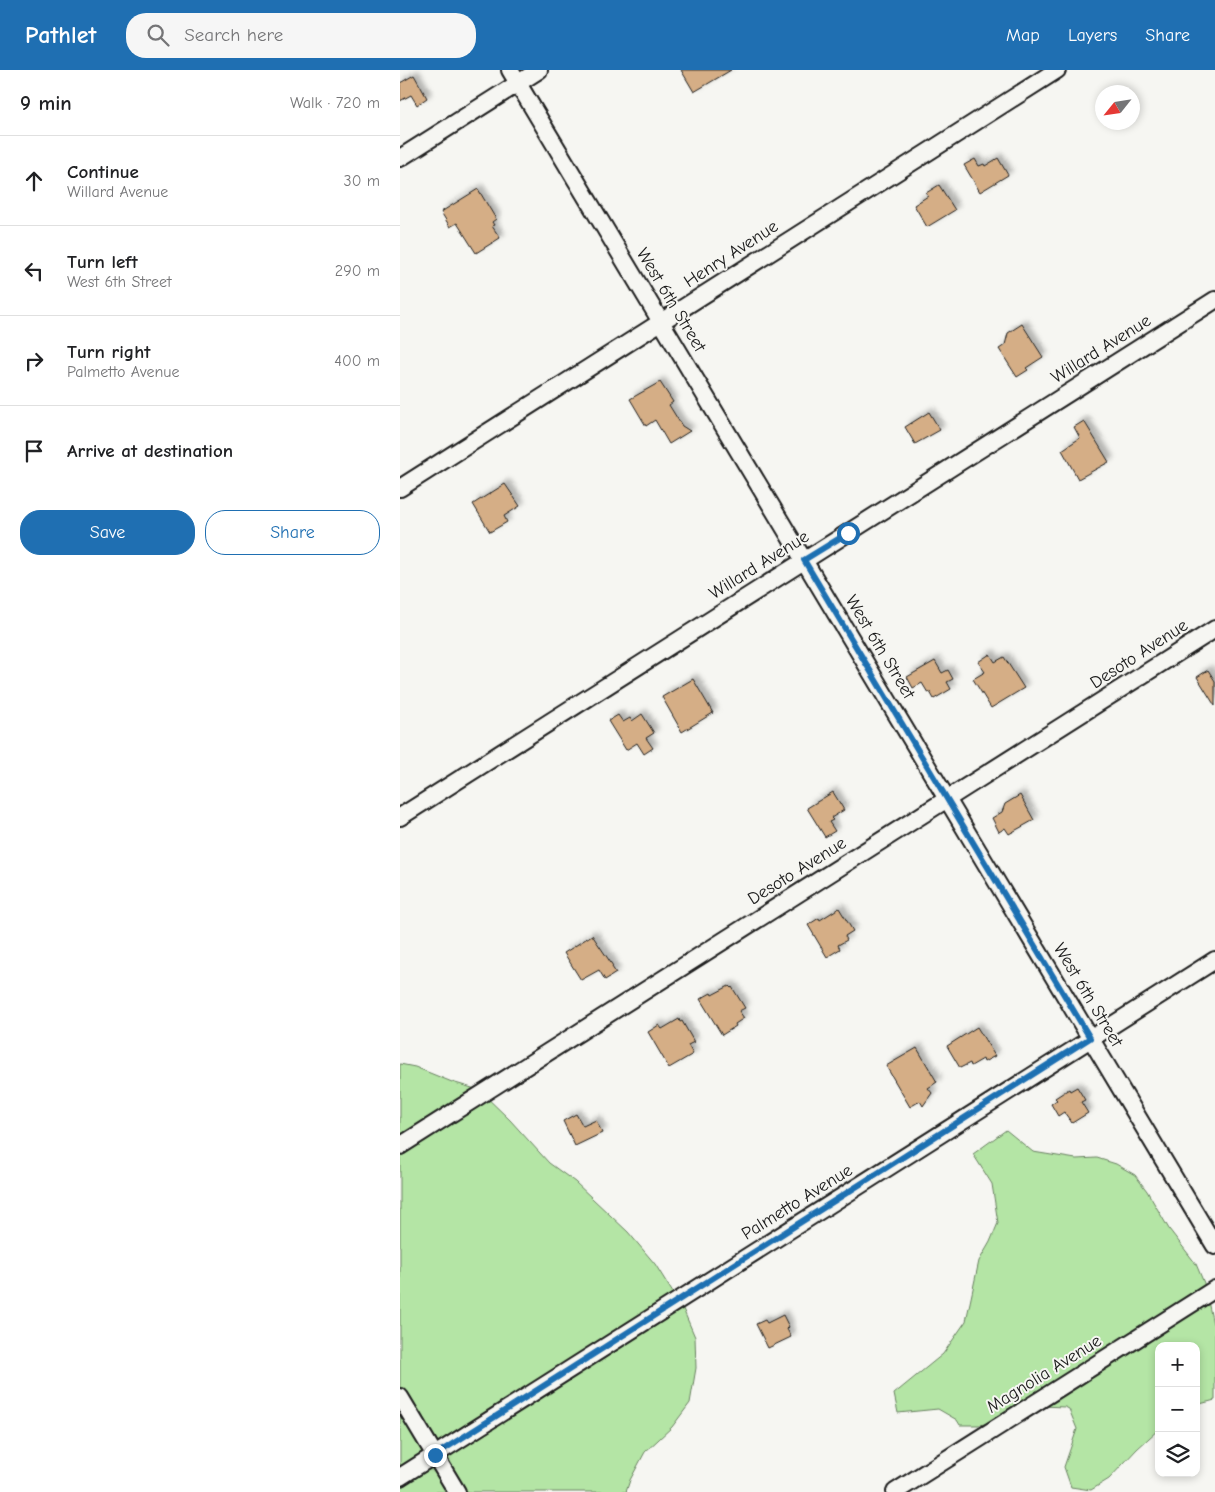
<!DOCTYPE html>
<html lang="en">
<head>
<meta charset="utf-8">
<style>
  body { margin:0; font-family:"Comic Neue",sans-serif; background:#f6f6f6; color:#202124 }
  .controls { position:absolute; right:15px; bottom:15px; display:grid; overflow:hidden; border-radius:10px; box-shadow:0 2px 8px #0003 }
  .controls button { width:45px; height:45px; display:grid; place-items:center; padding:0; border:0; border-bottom:1px solid #e0e0e0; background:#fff; color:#202124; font:25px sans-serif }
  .compass { position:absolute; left:695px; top:15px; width:45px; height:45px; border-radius:50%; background:#fff; box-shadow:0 2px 8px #0003; rotate:240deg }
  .stop { position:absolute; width:15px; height:15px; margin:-11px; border:4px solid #1f6fb2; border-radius:50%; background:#fff }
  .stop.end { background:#1f6fb2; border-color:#fff; box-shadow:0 1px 5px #0008 }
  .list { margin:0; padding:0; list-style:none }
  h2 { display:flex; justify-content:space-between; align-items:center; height:65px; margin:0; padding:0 20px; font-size:21px }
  h2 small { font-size:16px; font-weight:400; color:#757577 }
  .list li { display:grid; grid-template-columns:32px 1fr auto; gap:15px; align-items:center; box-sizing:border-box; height:90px; padding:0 20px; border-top:1px solid #e0e0e0 }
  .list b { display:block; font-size:19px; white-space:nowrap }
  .list p { margin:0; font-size:16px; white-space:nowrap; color:#757577 }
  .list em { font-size:16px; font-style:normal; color:#757577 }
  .actions { display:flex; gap:10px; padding:15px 20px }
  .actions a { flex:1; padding:11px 0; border:1px solid #1f6fb2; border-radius:20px; text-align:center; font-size:18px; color:#1f6fb2 }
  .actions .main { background:#1f6fb2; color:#fff }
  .icon { flex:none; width:28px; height:28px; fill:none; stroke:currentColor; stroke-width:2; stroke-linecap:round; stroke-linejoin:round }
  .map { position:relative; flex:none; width:815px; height:1422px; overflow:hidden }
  header { display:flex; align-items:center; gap:30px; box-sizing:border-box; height:70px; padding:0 25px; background:#1f6fb2; color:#fff }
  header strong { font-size:24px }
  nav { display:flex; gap:28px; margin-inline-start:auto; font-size:18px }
  .search { width:350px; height:45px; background:#f6f6f6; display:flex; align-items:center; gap:12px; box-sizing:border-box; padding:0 18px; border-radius:20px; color:#757577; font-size:19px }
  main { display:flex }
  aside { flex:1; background:#fff }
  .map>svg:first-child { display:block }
  .green { fill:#b4e5a5; stroke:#688060 }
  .building { fill:#d5ae86; stroke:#1c1c1c; filter:url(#shadow) }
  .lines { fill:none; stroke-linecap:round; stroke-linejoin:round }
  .minor-casing { stroke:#1c1c1c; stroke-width:20 }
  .minor { stroke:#f6f6f2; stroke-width:16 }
  .route { stroke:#1f6fb2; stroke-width:6 }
  .labels { text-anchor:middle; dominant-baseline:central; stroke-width:4; stroke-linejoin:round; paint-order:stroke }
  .street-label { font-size:18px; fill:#1c1c1c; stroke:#f6f6f2 }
</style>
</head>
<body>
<header>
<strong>Pathlet</strong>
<div class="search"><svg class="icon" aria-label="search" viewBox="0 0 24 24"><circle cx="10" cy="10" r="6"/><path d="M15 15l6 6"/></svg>Search here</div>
<nav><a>Map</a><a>Layers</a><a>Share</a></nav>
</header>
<main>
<aside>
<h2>9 min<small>Walk · 720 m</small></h2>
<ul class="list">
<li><svg class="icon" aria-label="ahead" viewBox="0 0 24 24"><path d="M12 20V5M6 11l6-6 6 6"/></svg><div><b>Continue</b><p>Willard Avenue</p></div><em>30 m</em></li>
<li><svg class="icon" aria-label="left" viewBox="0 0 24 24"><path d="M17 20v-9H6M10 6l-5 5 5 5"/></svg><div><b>Turn left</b><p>West 6th Street</p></div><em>290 m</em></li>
<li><svg class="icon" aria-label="right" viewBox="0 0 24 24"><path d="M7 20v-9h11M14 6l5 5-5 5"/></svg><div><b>Turn right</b><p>Palmetto Avenue</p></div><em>400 m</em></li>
<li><svg class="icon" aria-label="arrive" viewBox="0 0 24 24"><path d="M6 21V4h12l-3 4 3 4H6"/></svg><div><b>Arrive at destination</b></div></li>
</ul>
<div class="actions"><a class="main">Save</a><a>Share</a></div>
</aside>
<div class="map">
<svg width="815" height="1422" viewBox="0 0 815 1422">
  <defs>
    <filter id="shadow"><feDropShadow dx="4.5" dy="-4.5" stdDeviation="2.5" flood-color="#0004"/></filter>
  </defs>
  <rect width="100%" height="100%" fill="#f6f6f2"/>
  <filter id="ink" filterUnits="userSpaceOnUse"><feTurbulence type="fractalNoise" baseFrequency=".02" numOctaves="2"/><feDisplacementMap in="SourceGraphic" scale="10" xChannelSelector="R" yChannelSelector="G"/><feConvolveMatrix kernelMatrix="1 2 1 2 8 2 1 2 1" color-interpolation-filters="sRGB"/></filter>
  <g filter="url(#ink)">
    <g class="green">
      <path d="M0,994L15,997L52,1012L79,1020L110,1050L149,1093L175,1112L228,1162L255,1194L283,1239L295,1267L296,1298L290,1333L272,1357L245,1382L230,1410L226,1422H0Z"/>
      <path d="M606,1060L633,1082L676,1089L697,1088L716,1094L735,1105L747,1121L769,1159L796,1194L804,1213L813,1254L815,1256V1330L796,1335V1276H759V1359L737,1379L709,1409L691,1420L671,1417L664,1397L677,1359L669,1339L665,1337L641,1336L599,1351L580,1355H560L557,1350L538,1339L498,1343L494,1324L543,1284L566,1251L579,1191L590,1172L598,1153L592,1114L573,1084Z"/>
    </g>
    <g class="building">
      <path d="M281,0H331L294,22Z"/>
      <path d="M14,5L27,28L17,35L11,25L0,31V13Z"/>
      <path d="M598,88L608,105L580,122L564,95L575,89L579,96L584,94L585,96Z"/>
      <path d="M539,115L555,140L527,157L514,135L528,126L526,123Z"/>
      <path d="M78,119L96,149L92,152L94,155L92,156L100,168L76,183L57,153L50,157L41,142Z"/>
      <path d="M622,254L643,287L626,298L628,300L617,307L599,279L605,275L608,263Z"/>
      <path d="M260,312L273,332L269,335L282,356L290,361L269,374L255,350L246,356L230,329Z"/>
      <path d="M529,342L540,360L515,374L505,357Z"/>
      <path d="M684,351L709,392L678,409L662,380L680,368L674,357Z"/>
      <path d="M105,414L120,436L104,446L107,452L90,462L73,434Z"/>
      <path d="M590,584L595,592L604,587L624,618L591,638L573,609L585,602L578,592Z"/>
      <path d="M535,591L542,603L548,600L553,609L547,612L551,619L534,629L530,622L528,623L522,613L513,618L507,607Z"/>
      <path d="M808,600L815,611V636L797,607Z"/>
      <path d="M293,609L313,643L282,662L262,627Z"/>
      <path d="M242,644L254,663L246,668L253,678L244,684L237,673L226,680L208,651L218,645L223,652L230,648L232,651Z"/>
      <path d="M433,722L444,740L431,748L433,750L429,752L435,761L425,767L407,738Z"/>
      <path d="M620,725L634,750L609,764L605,758L599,762L592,748L602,742L605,734Z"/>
      <path d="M439,838L453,861L445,866L447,870L438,875L440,879L427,887L408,855L419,848L420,850Z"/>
      <path d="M192,865L213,896L212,897L216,903L205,910L199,900L181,910L164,883Z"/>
      <path d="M329,916L331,918L332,917L345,938L339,941L344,948L335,954L336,956L322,965L300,929L311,923L312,925Z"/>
      <path d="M279,949L280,952L282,951L294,972L288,975L293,984L269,998L248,962L259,955L262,959Z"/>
      <path d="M577,957L595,986L584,992L583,989L571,996L570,993L560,998L547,976Z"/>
      <path d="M517,978L537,1012L528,1018L532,1023L523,1036L520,1031L510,1037L486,996Z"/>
      <path d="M677,1017L685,1030L681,1032L688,1043L672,1053L664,1042L658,1046L651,1034L657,1030L655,1028L669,1019L670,1021Z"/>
      <path d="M176,1044L183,1056L196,1050L202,1063L175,1076L163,1051Z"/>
      <path d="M383,1245L389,1257L387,1259L391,1267L368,1278L356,1254L365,1250L367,1253Z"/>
    </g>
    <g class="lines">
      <g class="minor-casing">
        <g id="minor">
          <path d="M110,0L815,1176"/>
          <path d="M0,88L139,0"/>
          <path d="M0,418L657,0"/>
          <path d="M0,747L815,230"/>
          <path d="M0,1076L815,559"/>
          <path d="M0,1327L57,1422"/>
          <path d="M0,1407L815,890"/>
          <path d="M495,1422L815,1219"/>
        </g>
      </g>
      <use href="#minor" class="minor"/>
    </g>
  </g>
  <g class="lines" filter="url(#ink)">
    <path class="route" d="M35,1385L690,968L404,490L448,463"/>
  </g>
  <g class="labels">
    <g class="street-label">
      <text transform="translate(331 184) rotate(-33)">Henry Avenue</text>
      <text transform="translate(271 230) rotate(59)">West 6th Street</text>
      <text transform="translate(701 279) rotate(-32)">Willard Avenue</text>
      <text transform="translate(359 495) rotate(-32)">Willard Avenue</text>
      <text transform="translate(480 577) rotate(59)">West 6th Street</text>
      <text transform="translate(739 584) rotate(-33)">Desoto Avenue</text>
      <text transform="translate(397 801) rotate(-32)">Desoto Avenue</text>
      <text transform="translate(688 925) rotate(59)">West 6th Street</text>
      <text transform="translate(397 1132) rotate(-32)">Palmetto Avenue</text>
      <text transform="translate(644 1304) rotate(-32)">Magnolia Avenue</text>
    </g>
  </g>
</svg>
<div class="controls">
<button>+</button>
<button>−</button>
<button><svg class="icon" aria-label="layers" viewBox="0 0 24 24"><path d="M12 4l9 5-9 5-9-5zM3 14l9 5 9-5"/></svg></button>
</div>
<svg class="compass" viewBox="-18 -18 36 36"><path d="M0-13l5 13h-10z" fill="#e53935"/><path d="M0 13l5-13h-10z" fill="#757577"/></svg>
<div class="stop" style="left:448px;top:463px"></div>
<div class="stop end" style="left:35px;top:1385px"></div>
</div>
</main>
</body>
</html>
